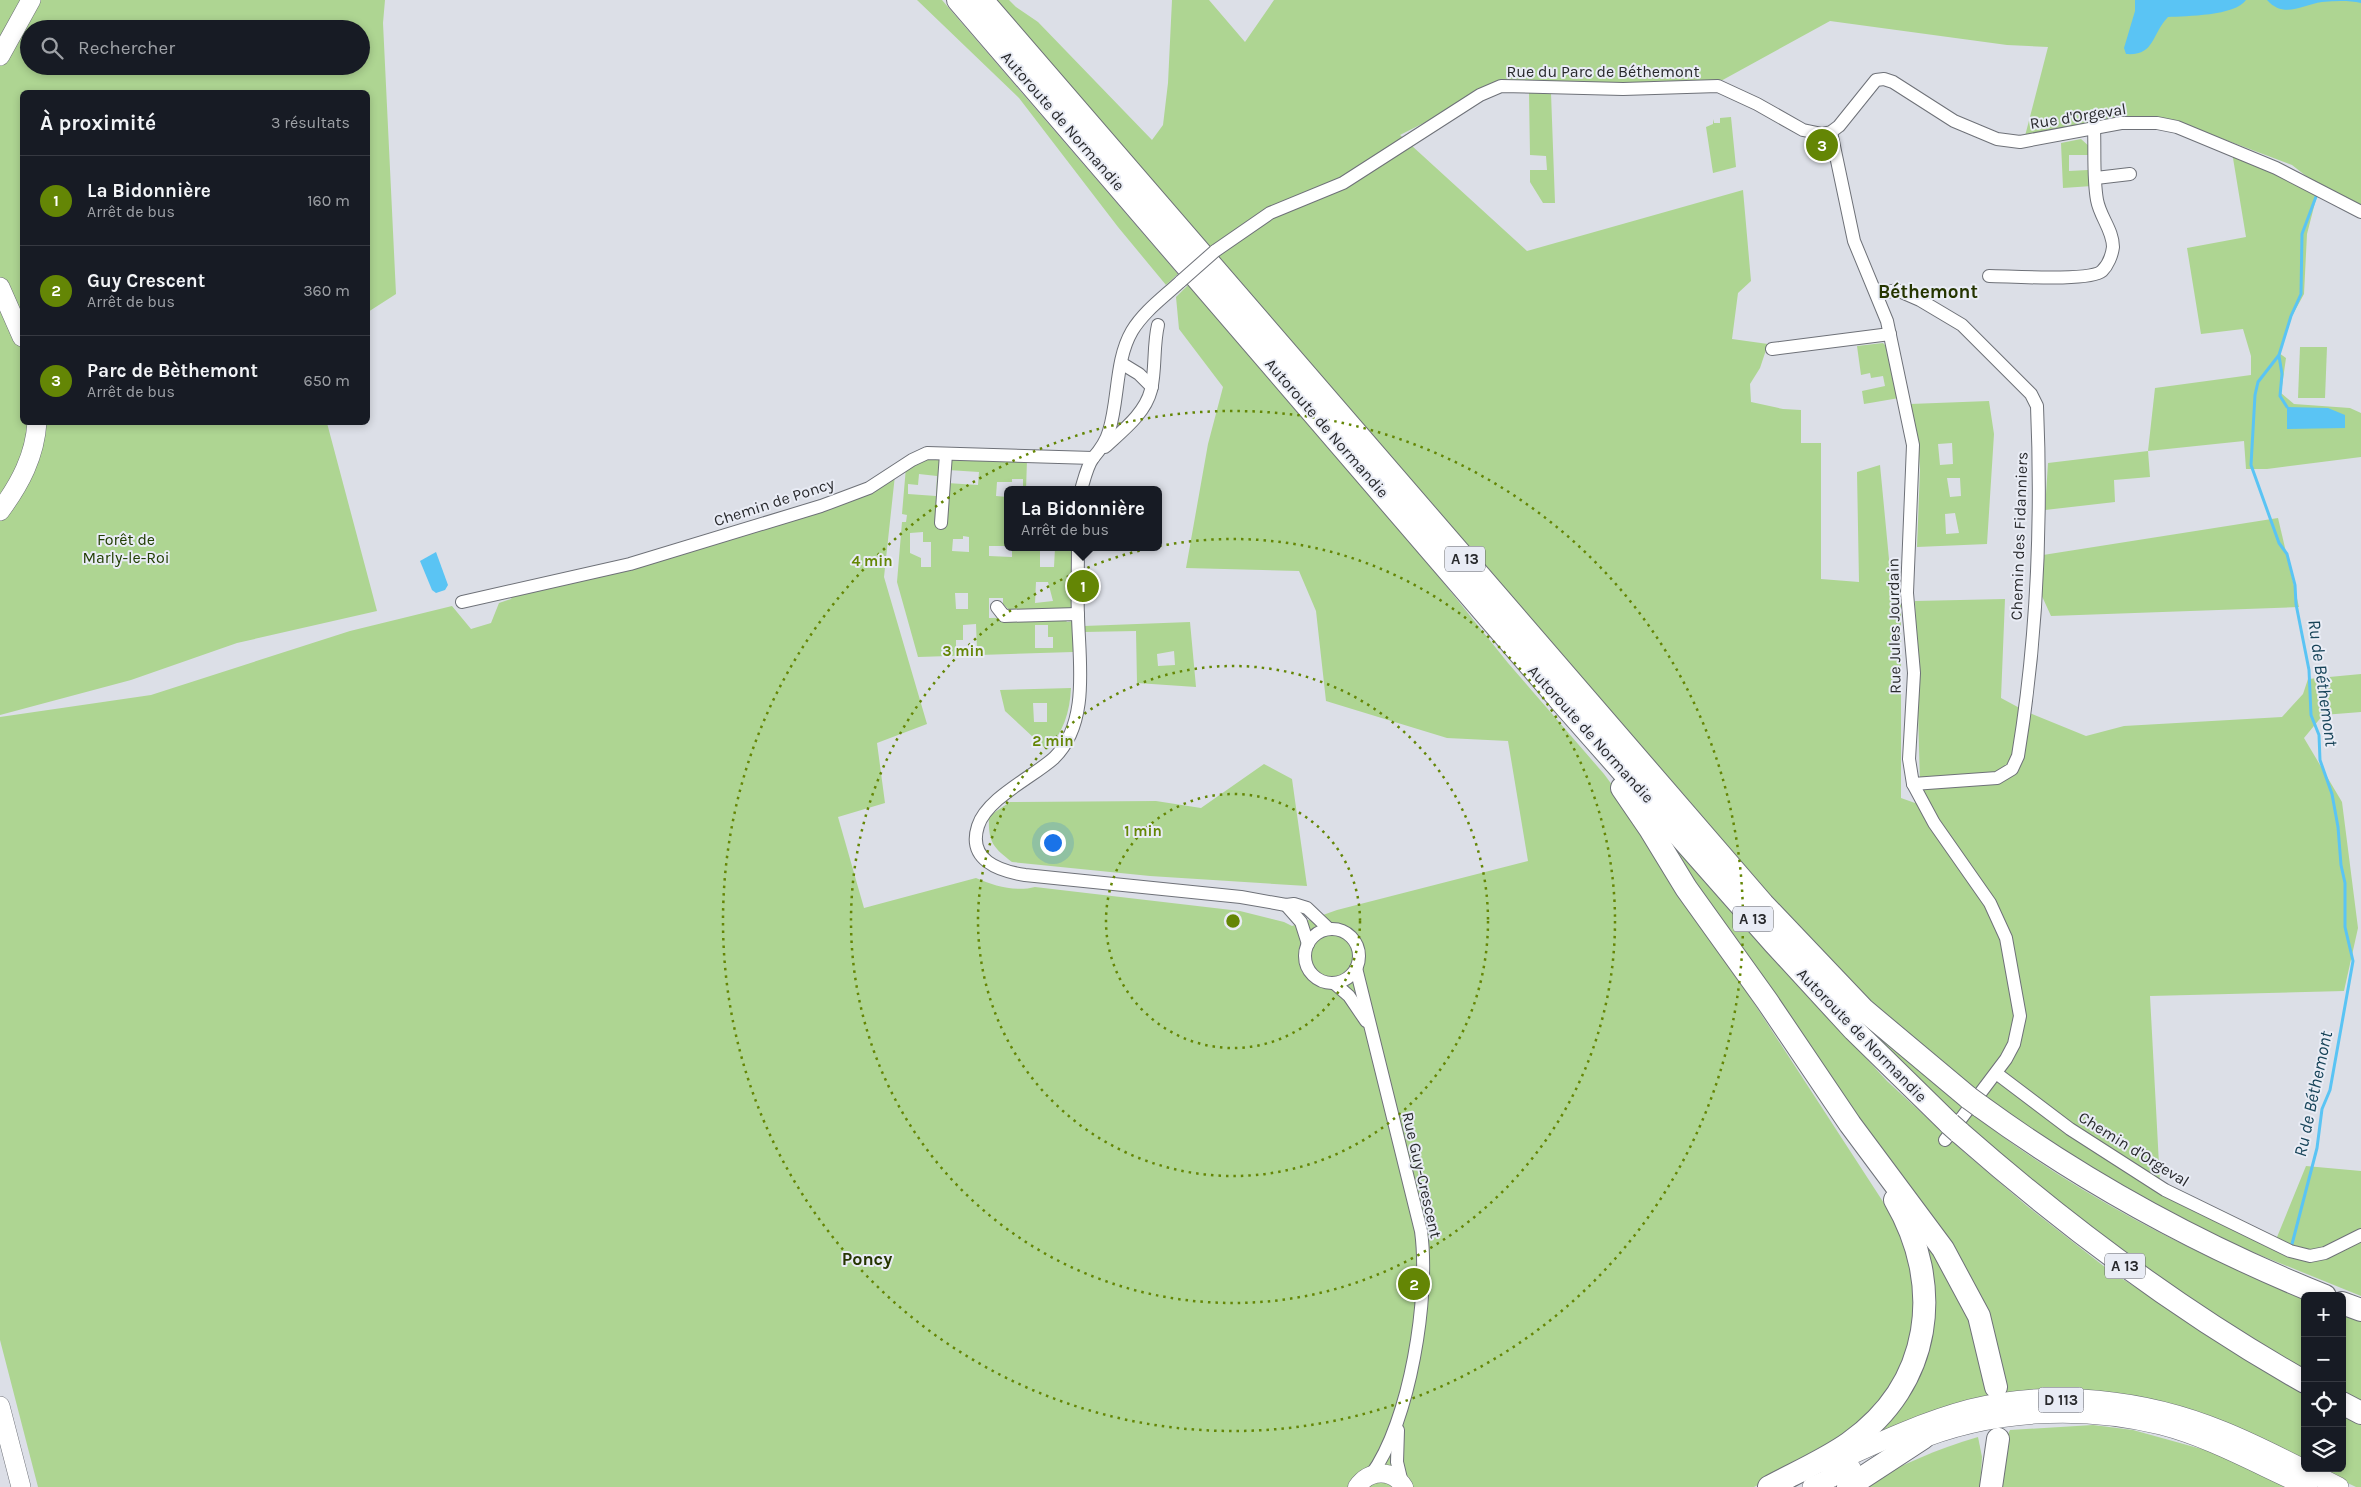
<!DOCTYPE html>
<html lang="fr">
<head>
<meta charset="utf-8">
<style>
  body { margin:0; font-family:Karla,sans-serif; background:#242831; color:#f1f3f6 }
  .controls { position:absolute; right:15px; bottom:15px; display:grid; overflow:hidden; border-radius:8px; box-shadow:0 2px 8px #0003 }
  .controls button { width:45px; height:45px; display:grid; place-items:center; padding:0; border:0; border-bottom:1px solid #363941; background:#171b24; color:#f1f3f6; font:25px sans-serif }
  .you { position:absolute; left:1052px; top:842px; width:18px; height:18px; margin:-12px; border:4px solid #fff; border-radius:50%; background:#1a73e8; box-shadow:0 0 0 8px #1a73e833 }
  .badge { display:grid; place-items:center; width:32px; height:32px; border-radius:50%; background:#648605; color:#fff; font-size:16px; font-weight:700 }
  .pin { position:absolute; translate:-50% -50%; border:2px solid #fff; box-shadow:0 1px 5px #0006 }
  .popup { position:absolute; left:1004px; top:486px; width:158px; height:65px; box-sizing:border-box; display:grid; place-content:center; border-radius:8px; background:#171b24; filter:drop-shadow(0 1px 4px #0005); font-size:16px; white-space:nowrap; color:#9ea1a6 }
  .popup b { font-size:19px; color:#f1f3f6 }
  .popup::after { content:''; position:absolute; left:50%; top:100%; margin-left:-10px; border:10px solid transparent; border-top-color:#171b24 }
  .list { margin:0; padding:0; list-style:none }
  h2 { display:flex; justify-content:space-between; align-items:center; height:65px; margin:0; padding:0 20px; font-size:21px }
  h2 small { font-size:16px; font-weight:400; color:#9ea1a6 }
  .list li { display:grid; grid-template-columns:32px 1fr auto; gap:15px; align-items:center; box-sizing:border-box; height:90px; padding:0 20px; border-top:1px solid #363941 }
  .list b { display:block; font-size:19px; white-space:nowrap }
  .list p { margin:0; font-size:16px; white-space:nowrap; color:#9ea1a6 }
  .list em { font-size:16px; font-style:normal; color:#9ea1a6 }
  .icon { flex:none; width:28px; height:28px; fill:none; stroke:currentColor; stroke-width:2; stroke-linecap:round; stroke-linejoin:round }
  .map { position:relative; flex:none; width:2361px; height:1487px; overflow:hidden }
  .search { position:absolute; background:#171b24; box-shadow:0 2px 8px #0003; left:20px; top:20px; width:350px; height:55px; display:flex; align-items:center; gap:12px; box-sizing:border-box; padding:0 18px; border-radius:28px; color:#9ea1a6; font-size:19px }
  .panel { position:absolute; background:#171b24; box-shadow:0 2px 8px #0003; left:20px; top:90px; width:350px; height:335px; border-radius:8px }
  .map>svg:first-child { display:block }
  .green { fill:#aed592; fill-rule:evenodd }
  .water { fill:#5ac4f4 }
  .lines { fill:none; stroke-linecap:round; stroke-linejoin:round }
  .stream { stroke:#5ac4f4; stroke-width:3 }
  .street-casing { stroke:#6e7178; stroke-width:14 }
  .secondary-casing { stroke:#6e7178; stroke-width:19 }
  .primary-casing { stroke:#6e7178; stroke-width:20 }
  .highway-casing { stroke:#6e7178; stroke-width:24 }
  .street { stroke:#fff; stroke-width:12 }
  .secondary { stroke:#fff; stroke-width:18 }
  .primary { stroke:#fff; stroke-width:19 }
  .highway { stroke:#fff; stroke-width:22 }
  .street-bridge-casing { stroke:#6e7178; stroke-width:14; stroke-linecap:butt }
  .highway-bridge-casing { stroke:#6e7178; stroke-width:24; stroke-linecap:butt }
  .street-bridge { stroke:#fff; stroke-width:12 }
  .highway-bridge { stroke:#fff; stroke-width:22 }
  .ring { fill:none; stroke:#648605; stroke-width:2.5; stroke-dasharray:2.5 5 }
  .labels { text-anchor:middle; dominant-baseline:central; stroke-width:4; stroke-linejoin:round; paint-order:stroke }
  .shield { fill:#e9ecf5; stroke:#636469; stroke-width:1 }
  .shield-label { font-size:15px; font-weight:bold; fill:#292a2d }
  .street-label { font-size:16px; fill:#292a2d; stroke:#e9ecf5 }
  .park-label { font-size:16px; fill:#213e03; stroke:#e9ecf5 }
  .water-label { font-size:18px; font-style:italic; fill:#174459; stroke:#e9ecf5 }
  .neighbourhood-label { font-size:18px; font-weight:bold; fill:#253500; stroke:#e9ecf5 }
  .quarter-label { font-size:19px; font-weight:bold; fill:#253500; stroke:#e9ecf5 }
  .centre { fill:#648605; stroke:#e9ecf5; stroke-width:2.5 }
  .ring-label { font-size:15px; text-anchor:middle; font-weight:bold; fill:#648605; stroke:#e9ecf5; stroke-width:4; stroke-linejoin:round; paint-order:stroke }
</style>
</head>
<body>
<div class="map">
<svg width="2361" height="1487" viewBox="0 0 2361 1487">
  <rect width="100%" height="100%" fill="#dcdfe7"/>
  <g class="green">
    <path d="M0,0H385L383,23L396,294L368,312V92H22V422L327,423L377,611L237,643L131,680L0,715ZM29,29H361V66H29Z"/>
    <path d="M917,0H942L1178,274L1166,285L1118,227L1019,98Z"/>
    <path d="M995,0H1009L1016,7L1038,22L1152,140L1163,125L1168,83L1172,0H1209L1245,42L1274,0H2361V214L2347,208L2292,165L2170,119L2138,118L2025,136L2048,47L2007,45L1830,21L1719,82H1505L1400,135L1527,251L1743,190L1751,281L1738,293L1732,339L1768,344L1760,368L1750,384L1751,402L1783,409L1801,410V443H1821V579L1859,582L1857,472L1880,465L1893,601H1901V798L1915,803L1920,784L1915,601L2005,599L2001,698L2027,712L2086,736L2124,726L2282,717L2303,694L2308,679L2361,674V712L2323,715L2304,738L2342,802L2358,928L2344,991L2150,996L2160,1183L2275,1242L2306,1166L2361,1171V1296L2181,1223L2021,1123L1953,1072L1874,1004L1797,928Z"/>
    <path d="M1529,93H1551L1555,203H1543L1530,182V170H1547L1546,156L1530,155Z"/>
    <path d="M1731,117L1736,167L1713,173L1706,127L1713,124V119L1714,123H1720V118Z"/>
    <path d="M2081,139L2091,148L2092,186L2063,188L2061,143ZM2069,155H2088V170L2069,171Z"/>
    <path d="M2232,152L2317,195L2307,234L2304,294L2292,316L2279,353L2286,358L2281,393L2294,404L2350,408L2361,413V457L2267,469H2246L2244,441L2148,451L2150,477L2114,480L2115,502L2045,510L2048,463L2148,451L2155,388L2251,375V356L2243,329L2201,334L2187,248L2246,237Z"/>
    <path d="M1188,285L1439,577L1508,663L1604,774L1635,816L1724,957L1891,1214L1917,1274L1910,1348L1876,1411L1836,1446L1754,1487H38L0,1340V717L151,695L350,631L452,606L471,629L491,623L499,603L511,599L513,595L586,579L895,475L884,577L927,724L877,743L885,803L838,817L864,908L976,878C994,886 1016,892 1035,887L1240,911L1284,922L1292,926L1337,910L1528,861L1508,741L1447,738L1326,701L1316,611L1299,571L1186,568L1208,444L1223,387L1179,329L1176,297Z"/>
    <path d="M1883,343L1888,348L1899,398L1864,404L1862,391L1885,386L1883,376L1871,378L1870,373L1861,375L1857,346Z"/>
    <path d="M2300,347H2327L2325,398H2298Z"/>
    <path d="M1989,401L1994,434L1987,544L1917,547L1920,470L1918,438L1910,404ZM1952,443L1953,464L1940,465L1938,444ZM1947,478H1960L1961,496L1950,497ZM1955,513L1959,533L1946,534L1945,514Z"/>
    <path d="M930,456L943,457L941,528L948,523L945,519L947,483L978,485L979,472L948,470L949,457L1027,460L1026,490H1020L1023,488V479H1012V482H997L996,496L1008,497V542H1005V546H989V556L1012,557V547H1040V567H1054L1055,548L1050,547H1073V610L1011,612L1003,604V598H989V618L1063,617L1067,622L1073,621V652L918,657L897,582L902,522H906L907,515L902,514L906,467ZM919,474L937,476L936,496L908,494V484L918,485ZM923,532V542H931V567H921V558L910,553V533ZM963,536L969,537V552L952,551L953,539H963ZM1036,582H1048L1053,601L1035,603ZM955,593H968V609H956ZM976,624L977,650H956V640H963V625ZM1035,625H1048V637H1053V648H1035Z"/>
    <path d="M2278,518L2299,607L2051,616L2041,594L2043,555Z"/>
    <path d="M1190,622L1196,687L1137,683L1136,631L1084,632V626ZM1174,651L1175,665L1158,666L1157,654Z"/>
    <path d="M1071,688C1070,712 1063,733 1047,750L1005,711L1000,690ZM1033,703H1047V722H1034Z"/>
    <path d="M1264,764L1292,779L1307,886L1150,876L1012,862C992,847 988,841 989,816L1010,802L1156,801L1201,808Z"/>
    <path d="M1654,822L1751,933L1887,1081L1964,1152L2027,1206L2110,1271L2305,1395V1463L2138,1398L1856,1446L1918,1366L1916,1229L1984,1321Z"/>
    <path d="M1822,986C1886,1040 1949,1099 2017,1147C2106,1209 2204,1259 2305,1297V1374L2254,1346L2011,1168Z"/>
    <path d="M2342,1311L2361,1318V1404L2342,1394Z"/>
    <path d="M2342,1415L2361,1425V1487H2356L2316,1468H2342Z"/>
    <path d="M2093,1425L2133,1430L2216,1453L2289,1487H1995L2004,1442L2010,1430Z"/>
    <path d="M1978,1437L1982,1457L1980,1487H1861C1899,1466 1936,1449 1978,1437Z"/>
  </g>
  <g class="water">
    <path d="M2135,0H2246C2235,16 2186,16 2168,17C2151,35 2155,56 2126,54L2124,48L2135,11Z"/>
    <path d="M2267,0H2361V3C2348,0 2335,1 2322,2C2302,5 2284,19 2267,0Z"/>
    <path d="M2287,407L2328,408L2345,415V428L2287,429Z"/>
    <path d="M436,552L448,585L445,590L436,593L432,590L420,561Z"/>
  </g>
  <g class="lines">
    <g class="stream">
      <path d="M2279,356L2282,374L2280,396L2287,407"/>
      <path d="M2291,1248L2317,1148L2322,1109L2330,1090L2353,961L2345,927V883L2341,865L2338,827L2332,794L2320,760L2319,735L2311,715L2309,670L2296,604L2295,585L2287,554L2279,543L2251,465L2255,395L2258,382L2279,355L2291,316L2301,294L2302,234L2317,194"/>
    </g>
    <g class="street-casing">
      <g id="street">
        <path d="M1831,132L1854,241L1887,321L1913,445L1907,593L1914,673L1909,759L1913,784L1934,823L1990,903L2006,938L2020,1016L2014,1044L2006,1059L1945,1140"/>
        <path d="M2096,178L2130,174"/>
        <path d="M1215,251L1270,213L1343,183L1480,95L1501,86L1623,89L1718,86L1757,104L1803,130L1822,134L1831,132L1839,126L1876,80L1884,79L1893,82L1954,121L1997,139L2020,142L2121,123H2157L2177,127L2276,168L2361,212"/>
        <path d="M1989,276C2009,276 2089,282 2102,271C2108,265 2112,255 2113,247C2113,230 2100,217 2097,200C2093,177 2095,152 2094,128"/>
        <path d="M1877,294L1897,290L1920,300L1962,325L2031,394L2037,406C2042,523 2037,641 2018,756L2012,769L1997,778L1913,784"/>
        <path d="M1772,349L1890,334"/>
        <path d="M1121,363L1139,374L1152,387"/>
        <path d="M1105,447C1122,431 1145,414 1151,390C1156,369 1153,346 1158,325"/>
        <path d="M1081,490C1084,480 1087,466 1093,458C1100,450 1106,442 1109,431C1119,399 1115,360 1132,331C1144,311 1164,297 1181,281"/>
        <path d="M941,523L946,454"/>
        <path d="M1078,547C1078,570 1077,593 1078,616C1079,661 1090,723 1054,758C1033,777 987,798 978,826C967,860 999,871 1025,875L1241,897L1286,905L1294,904L1307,908L1329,929"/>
        <path d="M462,602L630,564L821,506L869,488L912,460L927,453L1093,458"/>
        <path d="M997,607L1004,616L1078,614"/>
        <path d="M1286,905L1301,922L1308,944"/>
        <circle cx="1332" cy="956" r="27"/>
        <path d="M1356,968L1421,1231C1430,1296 1410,1422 1371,1475"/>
        <path d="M1334,983L1349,996L1366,1021"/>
        <path d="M1996,1073L2070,1129L2165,1190L2290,1251L2310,1256L2325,1253L2361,1235"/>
        <path d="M1398,1430L1397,1462L1402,1483"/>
      </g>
    </g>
    <g class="secondary-casing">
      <path id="secondary" d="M1357,1487C1369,1470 1392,1468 1404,1487"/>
    </g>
    <g class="primary-casing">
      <g id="primary">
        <path d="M0,56L31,0"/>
        <path d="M0,287L22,337"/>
        <path d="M0,511C20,484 35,456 37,422"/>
        <path d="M0,1406L21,1487"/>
        <path d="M1911,1443C1989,1410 2079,1405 2161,1425C2212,1438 2260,1466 2308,1487"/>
        <path d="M1829,1465C1875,1444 1921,1422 1970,1409C2051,1388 2146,1399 2223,1431C2263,1447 2301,1468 2339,1487"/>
        <path d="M1812,1487L1851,1468"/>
      </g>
    </g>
    <g class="highway-casing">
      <g id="highway">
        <path d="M958,0L1565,706L1774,943L1854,1030L1950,1124"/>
        <path d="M982,0L1763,904L1864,1010L1969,1098"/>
        <path d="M1622,788L1650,829L1686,888L1767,1001L1850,1124L1943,1249L1979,1316L1996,1387"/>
        <path d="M1980,1106C2087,1184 2201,1246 2325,1296"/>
        <path d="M1959,1132C2066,1226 2181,1312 2305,1382"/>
        <path d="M2342,1303L2361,1310"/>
        <path d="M2342,1403L2361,1413"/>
        <path d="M1769,1487C1795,1473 1825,1460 1849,1443C1932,1384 1945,1286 1895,1200"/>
        <path d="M1848,1487L1923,1438"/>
        <path d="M1991,1487L1998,1439"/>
      </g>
    </g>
    <use href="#street" class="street"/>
    <use href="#secondary" class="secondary"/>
    <use href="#primary" class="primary"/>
    <use href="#highway" class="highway"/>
    <g class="street-bridge-casing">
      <path id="street-bridge" d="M1181,281L1215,251"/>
    </g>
    <g class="highway-bridge-casing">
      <g id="highway-bridge">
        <path d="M1969,1098L1980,1106"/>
        <path d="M1950,1124L1959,1132"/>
      </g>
    </g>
    <use href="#street-bridge" class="street-bridge"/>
    <use href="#highway-bridge" class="highway-bridge"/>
  </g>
  <g class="ring">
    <circle cx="1233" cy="921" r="127"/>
    <circle cx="1233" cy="921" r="255"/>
    <circle cx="1233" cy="921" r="382"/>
    <circle cx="1233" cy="921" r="510"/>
  </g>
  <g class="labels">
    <g class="shield">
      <rect x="1445" y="546.5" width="40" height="25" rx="4"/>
      <rect x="1733" y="906.5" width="40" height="25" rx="4"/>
      <rect x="2105" y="1253.5" width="40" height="25" rx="4"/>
      <rect x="2038.5" y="1387.5" width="45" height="25" rx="4"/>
    </g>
    <g class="shield-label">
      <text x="1465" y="559">A 13</text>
      <text x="1753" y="919">A 13</text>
      <text x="2125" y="1266">A 13</text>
      <text x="2061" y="1400">D 113</text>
    </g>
    <g class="street-label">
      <text x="1603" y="71">Rue du Parc de Béthemont</text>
      <text transform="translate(2078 116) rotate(-9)">Rue d'Orgeval</text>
      <text transform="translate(1063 121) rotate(49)">Autoroute de Normandie</text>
      <text transform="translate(1327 428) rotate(49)">Autoroute de Normandie</text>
      <text transform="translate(774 502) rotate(-18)">Chemin de Poncy</text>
      <text transform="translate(2019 536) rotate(-88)">Chemin des Fidanniers</text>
      <text transform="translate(1894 626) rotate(-91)">Rue Jules Jourdain</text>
      <text transform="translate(1591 734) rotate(48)">Autoroute de Normandie</text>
      <text transform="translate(1862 1035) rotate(46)">Autoroute de Normandie</text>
      <text transform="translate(2134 1149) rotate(32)">Chemin d'Orgeval</text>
      <text transform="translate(1422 1175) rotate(77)">Rue Guy-Crescent</text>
    </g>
    <g class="park-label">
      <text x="126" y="539">Forêt de<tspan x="126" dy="18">Marly-le-Roi</tspan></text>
    </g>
    <g class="water-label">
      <text transform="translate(2323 683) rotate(82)">Ru de Béthemont</text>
      <text transform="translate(2313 1094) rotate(-78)">Ru de Béthemont</text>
    </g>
    <g class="neighbourhood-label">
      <text x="867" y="1259">Poncy</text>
    </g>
    <g class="quarter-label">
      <text x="1928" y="292">Béthemont</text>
    </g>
  </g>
  <circle cx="1233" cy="921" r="8" class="centre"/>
  <g class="ring-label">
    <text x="872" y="566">4 min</text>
    <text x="963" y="656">3 min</text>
    <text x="1053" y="746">2 min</text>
    <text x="1143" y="836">1 min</text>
  </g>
</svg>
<div class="controls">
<button>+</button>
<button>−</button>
<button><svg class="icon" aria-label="locate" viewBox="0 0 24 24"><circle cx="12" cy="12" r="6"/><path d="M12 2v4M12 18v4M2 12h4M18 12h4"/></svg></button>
<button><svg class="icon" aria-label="layers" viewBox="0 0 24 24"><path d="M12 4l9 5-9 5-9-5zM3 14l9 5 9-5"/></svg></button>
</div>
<div class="you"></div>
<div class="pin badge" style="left:1083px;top:586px">1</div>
<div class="popup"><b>La Bidonnière</b>Arrêt de bus</div>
<div class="pin badge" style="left:1414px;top:1284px">2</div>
<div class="pin badge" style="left:1822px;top:145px">3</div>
<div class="search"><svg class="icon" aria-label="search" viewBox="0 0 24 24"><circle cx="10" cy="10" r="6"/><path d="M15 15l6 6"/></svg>Rechercher</div>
<section class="panel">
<h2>À proximité<small>3 résultats</small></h2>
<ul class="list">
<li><span class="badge">1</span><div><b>La Bidonnière</b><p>Arrêt de bus</p></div><em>160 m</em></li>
<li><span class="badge">2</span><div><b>Guy Crescent</b><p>Arrêt de bus</p></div><em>360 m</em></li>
<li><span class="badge">3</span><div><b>Parc de Bèthemont</b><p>Arrêt de bus</p></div><em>650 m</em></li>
</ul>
</section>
</div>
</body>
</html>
